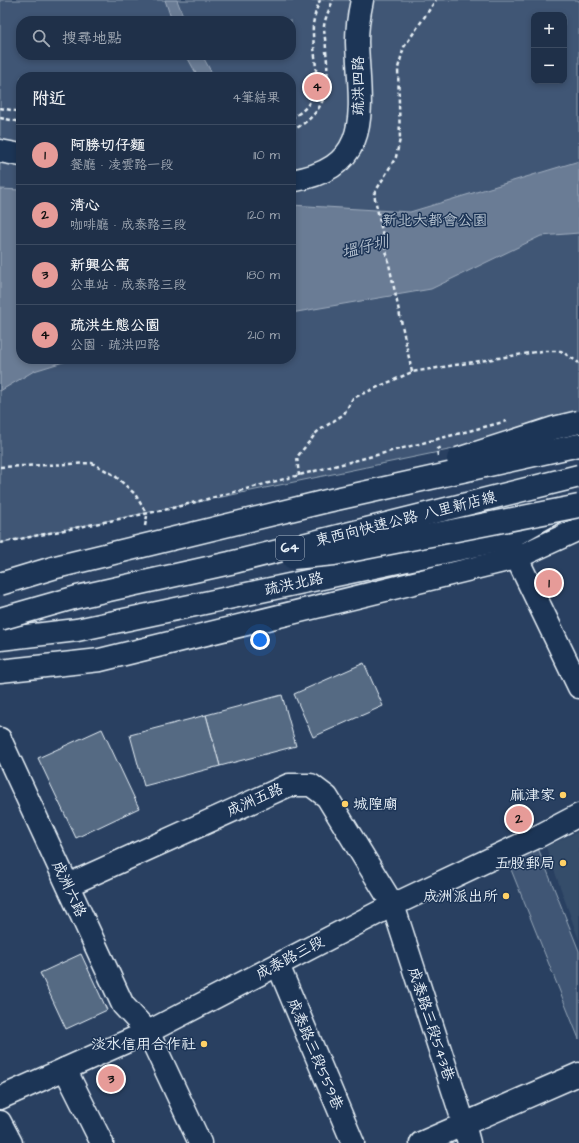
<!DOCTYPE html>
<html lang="zh-TW">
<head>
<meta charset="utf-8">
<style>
  body { margin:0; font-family:"Architects Daughter","LXGW WenKai TC",sans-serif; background:#273850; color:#f1f3f6 }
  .controls { position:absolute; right:12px; top:12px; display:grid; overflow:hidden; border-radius:8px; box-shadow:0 2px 6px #0003 }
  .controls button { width:36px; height:36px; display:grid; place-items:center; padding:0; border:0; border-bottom:1px solid #3c4b61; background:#1f3049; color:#f1f3f6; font:20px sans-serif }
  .you { position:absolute; left:260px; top:640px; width:14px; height:14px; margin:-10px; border:3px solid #fff; border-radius:50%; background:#1a73e8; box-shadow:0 0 0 6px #1a73e833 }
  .badge { display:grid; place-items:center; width:26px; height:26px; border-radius:50%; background:#e69b98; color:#111; font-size:13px; font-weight:700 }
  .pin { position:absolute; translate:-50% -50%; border:2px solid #fff; box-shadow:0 1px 4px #0006 }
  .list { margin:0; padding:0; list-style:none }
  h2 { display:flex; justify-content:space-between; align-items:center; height:52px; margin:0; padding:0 16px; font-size:17px }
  h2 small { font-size:13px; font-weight:400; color:#a1a9b4 }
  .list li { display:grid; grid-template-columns:26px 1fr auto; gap:12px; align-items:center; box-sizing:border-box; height:60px; padding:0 16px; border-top:1px solid #3c4b61 }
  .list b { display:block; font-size:15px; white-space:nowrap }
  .list p { margin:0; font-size:13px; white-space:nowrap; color:#a1a9b4 }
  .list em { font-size:13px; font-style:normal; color:#a1a9b4 }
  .icon { flex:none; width:22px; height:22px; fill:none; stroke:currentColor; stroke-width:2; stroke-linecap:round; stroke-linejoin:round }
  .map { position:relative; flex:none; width:579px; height:1143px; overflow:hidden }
  .search { position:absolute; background:#1f3049; box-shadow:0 2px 6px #0003; left:16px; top:16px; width:280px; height:44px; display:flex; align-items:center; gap:10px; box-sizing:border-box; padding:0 14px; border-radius:16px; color:#a1a9b4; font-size:15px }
  .panel { position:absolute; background:#1f3049; box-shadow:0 2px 6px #0003; left:16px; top:72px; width:280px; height:292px; border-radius:16px }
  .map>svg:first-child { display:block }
  .built { fill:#364d6b }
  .green { fill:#415774; stroke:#94a4b6; fill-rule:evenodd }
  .water { fill:#6b7c95; stroke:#9dabbd }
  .building { fill:#556a83; stroke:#e8f1f8 }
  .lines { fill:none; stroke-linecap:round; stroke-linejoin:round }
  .minor-casing { stroke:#e8f1f8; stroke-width:25 }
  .major-casing { stroke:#e8f1f8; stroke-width:25 }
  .path { stroke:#e8f1f8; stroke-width:2.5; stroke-dasharray:4 3; stroke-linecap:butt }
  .minor { stroke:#1d3557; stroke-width:22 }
  .major { stroke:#1d3557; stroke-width:22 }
  .highway-bridge-casing { stroke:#e8f1f8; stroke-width:25; stroke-linecap:butt }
  .highway-bridge { stroke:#1d3557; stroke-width:22 }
  .poi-dot { fill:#ffd166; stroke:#1d3557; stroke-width:1.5 }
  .labels { text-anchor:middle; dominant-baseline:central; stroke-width:3; stroke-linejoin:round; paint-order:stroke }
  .shield { fill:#1d3557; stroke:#abb9c8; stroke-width:1 }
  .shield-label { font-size:14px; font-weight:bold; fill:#e8f1f8 }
  .street-label { font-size:15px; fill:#e8f1f8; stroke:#1d3557 }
  .park-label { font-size:15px; fill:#b6c3d0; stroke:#1d3557 }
  .poi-label { font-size:15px; fill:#e8f1f8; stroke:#1d3557; text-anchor:end }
  .water-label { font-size:16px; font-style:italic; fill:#b6c2d0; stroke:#1d3557 }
</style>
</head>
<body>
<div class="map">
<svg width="579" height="1143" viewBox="0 0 579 1143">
  <rect width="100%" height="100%" fill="#294061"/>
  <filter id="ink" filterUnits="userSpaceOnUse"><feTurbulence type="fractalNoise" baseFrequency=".025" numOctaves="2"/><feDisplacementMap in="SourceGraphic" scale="8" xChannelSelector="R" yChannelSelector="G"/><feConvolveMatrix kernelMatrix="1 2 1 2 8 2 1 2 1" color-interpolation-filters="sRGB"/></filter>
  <g filter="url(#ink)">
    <path class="built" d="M579,831V940L546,847Z"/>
    <g class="green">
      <path d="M0,0H579V414L487,442L0,543ZM534,15H564V81H534ZM21,21H291V55H21ZM21,77H291V359H21Z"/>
      <path d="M538,848L579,951V1039L508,862Z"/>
    </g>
    <g class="water">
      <path d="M165,0H177L185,21H172Z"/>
      <path d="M186,55H202L214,77H198Z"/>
      <path d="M579,161V233L541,236L431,289L291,313V205L410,212Z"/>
      <path d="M0,189L21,190V359H73L34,371L0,391Z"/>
    </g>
    <g class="building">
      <path d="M364,663L383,706L313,737L294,694Z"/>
      <path d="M282,695L296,746L220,766L206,715Z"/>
      <path d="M206,715L220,766L144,786L130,735Z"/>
      <path d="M102,729L139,808L76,838L38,758Z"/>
      <path d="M81,954L107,1010L66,1029L40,973Z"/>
    </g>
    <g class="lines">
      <g class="minor-casing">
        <g id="minor">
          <path d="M0,151L21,155"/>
          <path d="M291,181C377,167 359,107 357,42C357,28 359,14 362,0"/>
          <path d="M510,544L579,687"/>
          <path d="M0,639L77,630L482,544L507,539L553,513"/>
          <path d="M0,671L100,660L516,558L579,529"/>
          <path d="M0,739L123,1005L148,1032L200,1143"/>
          <path d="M68,885L289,785H311L327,797L393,905L464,1124L469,1143"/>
          <path d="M278,965L353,1143"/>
          <path d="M65,1069L102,1143"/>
          <path d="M0,1122L11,1143"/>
          <path d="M421,1143L579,1074"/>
        </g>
      </g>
      <g class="major-casing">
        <path id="major" d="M0,1098L148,1032L393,905L535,838L579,815"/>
      </g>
      <g class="path">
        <path d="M0,108L21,112"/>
        <path d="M0,118L21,122"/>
        <path d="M291,118C327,101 314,65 313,33C312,22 316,10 320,0"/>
        <path d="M291,131C327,113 330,88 326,51C326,43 324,34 324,26C325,18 330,8 333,0"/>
        <path d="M412,372L374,194L396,157L400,139L398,68L404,47L436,0"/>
        <path d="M438,456L437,449L442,447"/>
        <path d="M0,467L92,463L114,475L135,494L145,511"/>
        <path d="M299,476L297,457L317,432L344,414L353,398L412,372L542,351H561L579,363"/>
        <path d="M145,526L147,516"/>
        <path d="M0,543L169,509L507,421"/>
      </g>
      <use href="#minor" class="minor"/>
      <use href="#major" class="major"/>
      <g class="highway-bridge-casing">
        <g id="highway-bridge">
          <path d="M458,459L554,428L579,422"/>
          <path d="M293,558L334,554L579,506"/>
          <path d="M0,584L56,567L327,501L579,445"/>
          <path d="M0,619L77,597L230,563L579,476"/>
        </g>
      </g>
      <use href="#highway-bridge" class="highway-bridge"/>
    </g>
  </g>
  <g class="poi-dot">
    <circle cx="563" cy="795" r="4"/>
    <circle cx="345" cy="804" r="4"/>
    <circle cx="563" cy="863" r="4"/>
    <circle cx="506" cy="896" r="4"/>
    <circle cx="204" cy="1044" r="4"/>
  </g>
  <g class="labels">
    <rect class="shield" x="276" y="536" width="28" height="24" rx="3"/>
    <g class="shield-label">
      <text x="290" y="548">64</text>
    </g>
    <g class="street-label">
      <text transform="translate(358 86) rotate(-90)">疏洪四路</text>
      <text transform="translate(406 519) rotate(-14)">東西向快速公路 八里新店線</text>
      <text transform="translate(294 584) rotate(-12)">疏洪北路</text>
      <text transform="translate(255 800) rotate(-24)">成洲五路</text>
      <text transform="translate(69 889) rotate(65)">成洲六路</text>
      <text transform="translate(290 958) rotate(-28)">成泰路三段</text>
      <text transform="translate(431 1024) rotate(72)">成泰路三段543巷</text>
      <text transform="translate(315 1054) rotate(67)">成泰路三段559巷</text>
    </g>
    <g class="park-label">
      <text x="435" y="220">新北大都會公園</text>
    </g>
    <g class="poi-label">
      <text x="555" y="795">麻津家</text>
      <text x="353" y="804" text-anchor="start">城隍廟</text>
      <text x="555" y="863">五股郵局</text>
      <text x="498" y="896">成洲派出所</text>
      <text x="196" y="1044">淡水信用合作社</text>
    </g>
    <g class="water-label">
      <text transform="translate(365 247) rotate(-14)">塭仔圳</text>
    </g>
  </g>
</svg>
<div class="controls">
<button>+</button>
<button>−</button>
</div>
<div class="you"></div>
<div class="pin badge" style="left:549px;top:583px">1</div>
<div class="pin badge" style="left:519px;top:819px">2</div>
<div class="pin badge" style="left:111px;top:1079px">3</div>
<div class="pin badge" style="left:317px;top:87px">4</div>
<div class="search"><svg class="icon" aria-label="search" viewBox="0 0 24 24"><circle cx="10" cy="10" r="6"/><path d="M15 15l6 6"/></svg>搜尋地點</div>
<section class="panel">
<h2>附近<small>4筆結果</small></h2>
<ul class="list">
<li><span class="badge">1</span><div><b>阿勝切仔麵</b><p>餐廳 · 凌雲路一段</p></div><em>110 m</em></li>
<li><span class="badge">2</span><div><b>清心</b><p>咖啡廳 · 成泰路三段</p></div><em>120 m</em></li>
<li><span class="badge">3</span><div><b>新興公寓</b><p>公車站 · 成泰路三段</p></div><em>180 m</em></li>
<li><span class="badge">4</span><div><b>疏洪生態公園</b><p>公園 · 疏洪四路</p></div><em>210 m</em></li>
</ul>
</section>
</div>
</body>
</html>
